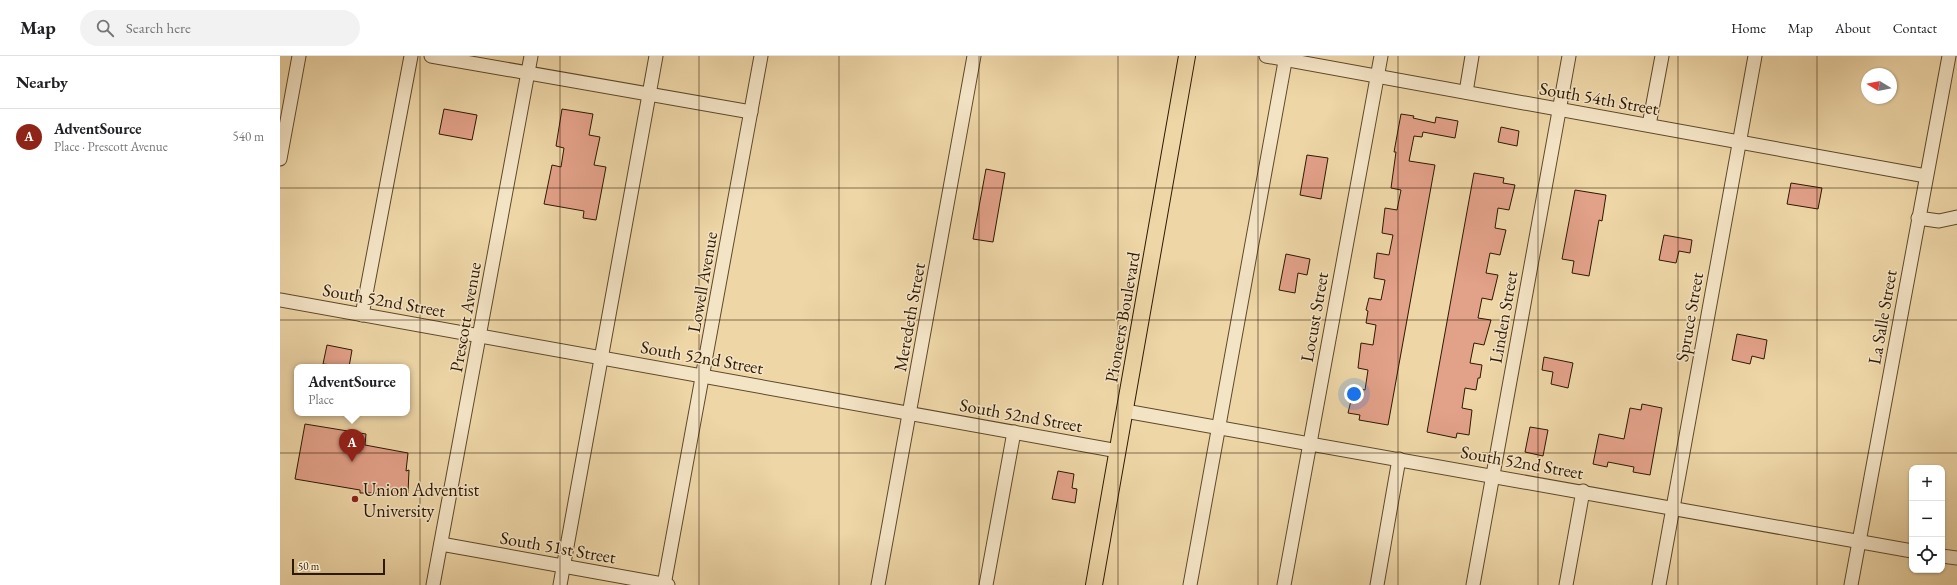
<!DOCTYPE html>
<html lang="en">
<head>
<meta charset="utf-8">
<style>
  body { margin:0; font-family:"EB Garamond",serif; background:#f2f2f2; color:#202124 }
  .controls { position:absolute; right:12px; bottom:12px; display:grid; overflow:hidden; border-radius:8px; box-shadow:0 1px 3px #0004 }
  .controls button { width:36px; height:36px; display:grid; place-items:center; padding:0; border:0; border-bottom:1px solid #e0e0e0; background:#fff; color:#202124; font:20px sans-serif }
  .compass { position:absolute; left:1581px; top:12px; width:36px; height:36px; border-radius:50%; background:#fff; box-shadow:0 1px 3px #0004; rotate:280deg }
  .scale { position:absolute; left:12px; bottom:10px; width:93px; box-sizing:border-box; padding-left:4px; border:2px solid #2d1800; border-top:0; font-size:11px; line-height:14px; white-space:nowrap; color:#2d1800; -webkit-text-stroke:3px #f4e4c6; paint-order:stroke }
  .you { position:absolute; left:1074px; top:338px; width:14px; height:14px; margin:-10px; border:3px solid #fff; border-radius:50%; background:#1a73e8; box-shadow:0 0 0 6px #1a73e833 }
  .badge { display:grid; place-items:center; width:26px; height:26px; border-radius:50%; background:#8f2418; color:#fff; font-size:13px; font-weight:700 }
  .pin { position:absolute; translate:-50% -33px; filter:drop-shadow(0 1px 2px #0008) }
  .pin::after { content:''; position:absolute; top:21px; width:14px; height:12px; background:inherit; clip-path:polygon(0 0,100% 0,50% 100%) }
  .popup { position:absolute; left:14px; top:308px; width:116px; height:52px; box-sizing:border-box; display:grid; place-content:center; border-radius:8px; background:#fff; filter:drop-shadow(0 1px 3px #0005); font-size:13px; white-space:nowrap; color:#757577 }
  .popup b { font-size:15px; color:#202124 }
  .popup::after { content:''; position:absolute; left:50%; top:100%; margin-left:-8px; border:8px solid transparent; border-top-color:#fff }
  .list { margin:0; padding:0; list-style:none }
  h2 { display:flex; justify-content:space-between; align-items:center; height:52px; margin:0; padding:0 16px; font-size:17px }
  h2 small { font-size:13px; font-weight:400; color:#757577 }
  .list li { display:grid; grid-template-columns:26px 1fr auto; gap:12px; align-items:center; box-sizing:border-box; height:56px; padding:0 16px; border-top:1px solid #e0e0e0 }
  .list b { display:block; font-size:15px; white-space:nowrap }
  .list p { margin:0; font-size:13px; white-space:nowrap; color:#757577 }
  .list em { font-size:13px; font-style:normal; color:#757577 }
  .icon { flex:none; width:22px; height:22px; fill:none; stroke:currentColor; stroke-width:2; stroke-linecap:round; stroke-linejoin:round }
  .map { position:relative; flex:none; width:1677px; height:529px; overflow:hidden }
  header { display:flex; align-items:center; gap:24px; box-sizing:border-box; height:56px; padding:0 20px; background:#fff; border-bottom:1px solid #e0e0e0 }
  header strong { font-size:19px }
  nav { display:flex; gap:22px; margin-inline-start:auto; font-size:14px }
  .search { width:280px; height:36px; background:#f2f2f2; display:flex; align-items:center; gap:10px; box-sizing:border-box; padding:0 14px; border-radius:22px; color:#757577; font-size:15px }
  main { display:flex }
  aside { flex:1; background:#fff }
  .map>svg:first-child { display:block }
  .building { fill:#e2a189; stroke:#2d1800 }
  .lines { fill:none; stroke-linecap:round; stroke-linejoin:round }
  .minor-casing { stroke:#5d482a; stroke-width:15 }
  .major-casing { stroke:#2d1800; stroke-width:18 }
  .minor { stroke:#f4e4c6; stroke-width:13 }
  .major { stroke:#eed6a7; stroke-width:16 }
  .grid { fill:none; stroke:#2d1800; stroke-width:1; stroke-opacity:0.55 }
  .poi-dot { fill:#8f2418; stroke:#f4e4c6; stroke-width:1.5 }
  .labels { text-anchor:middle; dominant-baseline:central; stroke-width:3; stroke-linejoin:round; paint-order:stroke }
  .street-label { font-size:18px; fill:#2d1800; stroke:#f4e4c6 }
  .poi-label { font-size:18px; fill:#2d1800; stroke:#f4e4c6; text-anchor:start }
</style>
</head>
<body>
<header>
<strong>Map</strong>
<div class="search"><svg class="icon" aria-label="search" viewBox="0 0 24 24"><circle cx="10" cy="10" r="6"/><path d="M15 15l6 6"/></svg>Search here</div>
<nav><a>Home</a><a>Map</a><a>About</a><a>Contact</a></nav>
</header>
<main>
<aside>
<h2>Nearby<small></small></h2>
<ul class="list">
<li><span class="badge">A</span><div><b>AdventSource</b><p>Place · Prescott Avenue</p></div><em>540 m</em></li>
</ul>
</aside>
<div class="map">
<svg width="1677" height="529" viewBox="0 0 1677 529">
  <rect width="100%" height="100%" fill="#eed6a7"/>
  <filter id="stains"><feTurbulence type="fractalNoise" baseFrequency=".005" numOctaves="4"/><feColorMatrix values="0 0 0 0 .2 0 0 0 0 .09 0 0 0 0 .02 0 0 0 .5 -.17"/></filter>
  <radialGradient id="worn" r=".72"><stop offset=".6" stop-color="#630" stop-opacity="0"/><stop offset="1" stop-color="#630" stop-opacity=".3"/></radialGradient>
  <g class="building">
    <path d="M164,53L197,59L192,84L159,78Z"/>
    <path d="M282,53L313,58L309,79L320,81L314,109L326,111L316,164L303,162L304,155L264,148L272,109L281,111L284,92L276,90Z"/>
    <path d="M1121,58L1134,60L1133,62L1155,67L1156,61L1178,65L1175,82L1143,76L1142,81L1134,80L1129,105L1155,109L1108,369L1079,364L1080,359L1068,357L1074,332L1085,334L1088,314L1078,312L1081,287L1093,289L1096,269L1086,267L1088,255L1086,254L1089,242L1101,244L1105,224L1094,222L1097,197L1109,199L1113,179L1102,177L1105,152L1117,154L1121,134L1111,132L1116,96H1114Z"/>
    <path d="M1221,71L1239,75L1237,90L1218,86Z"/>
    <path d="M1027,99L1048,102L1041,143L1020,139Z"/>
    <path d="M706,113L725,117L713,186L693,183Z"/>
    <path d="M1194,117L1224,122L1223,127L1235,129L1229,154L1218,152L1215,172L1226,174L1220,199L1210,197L1206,217L1218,219L1212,244L1202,242L1198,262L1211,264L1204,289L1194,287L1190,307L1202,309L1200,322H1198L1196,334L1185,332L1182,352L1192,354L1189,379L1177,377L1176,382L1147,376Z"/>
    <path d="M1511,127L1542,132L1538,153L1507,148Z"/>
    <path d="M1295,134L1326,139L1322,165L1319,164L1309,220L1292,217L1294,205L1282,203Z"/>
    <path d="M1384,179L1412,184L1410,197L1399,195L1396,207L1379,204Z"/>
    <path d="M1006,198L1030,203L1027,219L1018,217L1015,237L999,234Z"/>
    <path d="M1457,278L1487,284L1484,303L1472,300L1470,308L1452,304Z"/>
    <path d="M47,289L72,294L69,311L43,308Z"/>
    <path d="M1264,301L1293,307L1288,332L1271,328L1273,316L1262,314Z"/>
    <path d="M1362,348L1382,352L1370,419L1353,416L1354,411L1328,406L1327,411L1313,408L1319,378L1344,383L1350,352L1361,354Z"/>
    <path d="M25,368L86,378L85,389L128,397L126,415L129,414L128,437H123L122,441L99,437H80V434L15,423Z"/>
    <path d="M1250,371L1268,374L1263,400L1245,396Z"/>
    <path d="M778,415L794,418L792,432L797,433L795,447L772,443Z"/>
  </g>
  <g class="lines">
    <g class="minor-casing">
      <g id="minor">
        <path d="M151,0L471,56"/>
        <path d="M986,0L1646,120"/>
        <path d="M1186,36L1192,0"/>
        <path d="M1369,69L1382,0"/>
        <path d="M0,103L19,0"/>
        <path d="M1638,162L1659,165L1677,161"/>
        <path d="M0,244L838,395"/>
        <path d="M82,259L131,0"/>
        <path d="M845,355L1632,495"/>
        <path d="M161,488L388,529"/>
        <path d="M1662,500L1677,502"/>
        <path d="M153,529L251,0"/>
        <path d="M280,529L376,0"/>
        <path d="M384,529L481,0"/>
        <path d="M598,529L694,0"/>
        <path d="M706,529L734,376"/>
        <path d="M910,529L1006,0"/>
        <path d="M1004,529L1101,0"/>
        <path d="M1097,529L1119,403"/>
        <path d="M1193,529L1289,0"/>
        <path d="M1286,529L1303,435"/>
        <path d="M1379,529L1475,0"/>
        <path d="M1571,529L1669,0"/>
      </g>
    </g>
    <g class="major-casing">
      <path id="major" d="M814,529L907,0"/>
    </g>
    <use href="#minor" class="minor"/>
    <use href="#major" class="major"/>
  </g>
  <path class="grid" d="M140,0V529M280,0V529M419,0V529M559,0V529M699,0V529M838,0V529M978,0V529M1118,0V529M1258,0V529M1398,0V529M1537,0V529M0,132H1677M0,264H1677M0,397H1677"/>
  <circle class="poi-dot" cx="75" cy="443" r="4"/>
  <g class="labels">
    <g class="street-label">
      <text transform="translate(1319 42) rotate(10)">South 54th Street</text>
      <text transform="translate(422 226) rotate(-80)">Lowell Avenue</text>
      <text transform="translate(104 244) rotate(10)">South 52nd Street</text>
      <text transform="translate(185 261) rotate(-80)">Prescott Avenue</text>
      <text transform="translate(629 261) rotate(-80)">Meredeth Street</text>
      <text transform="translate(842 261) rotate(-80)">Pioneers Boulevard</text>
      <text transform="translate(1034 261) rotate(-80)">Locust Street</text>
      <text transform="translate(1223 261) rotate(-80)">Linden Street</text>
      <text transform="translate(1409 261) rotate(-80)">Spruce Street</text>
      <text transform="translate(1602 261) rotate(-80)">La Salle Street</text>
      <text transform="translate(422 301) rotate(10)">South 52nd Street</text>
      <text transform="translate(741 359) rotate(10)">South 52nd Street</text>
      <text transform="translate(1242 406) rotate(10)">South 52nd Street</text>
      <text transform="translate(278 491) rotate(10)">South 51st Street</text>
    </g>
    <g class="poi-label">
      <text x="83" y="433">Union Adventist<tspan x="83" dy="21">University</tspan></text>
    </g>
  </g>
  <rect width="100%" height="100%" filter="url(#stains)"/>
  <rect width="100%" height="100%" fill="url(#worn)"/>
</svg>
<div class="controls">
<button>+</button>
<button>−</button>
<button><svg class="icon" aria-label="locate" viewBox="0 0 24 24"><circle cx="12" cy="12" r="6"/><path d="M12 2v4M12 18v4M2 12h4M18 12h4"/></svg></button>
</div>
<svg class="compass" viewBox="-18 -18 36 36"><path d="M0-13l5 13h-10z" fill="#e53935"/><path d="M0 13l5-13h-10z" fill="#757577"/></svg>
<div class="scale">50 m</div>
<div class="you"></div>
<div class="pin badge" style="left:72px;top:406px">A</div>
<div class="popup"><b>AdventSource</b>Place</div>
</div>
</main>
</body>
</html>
